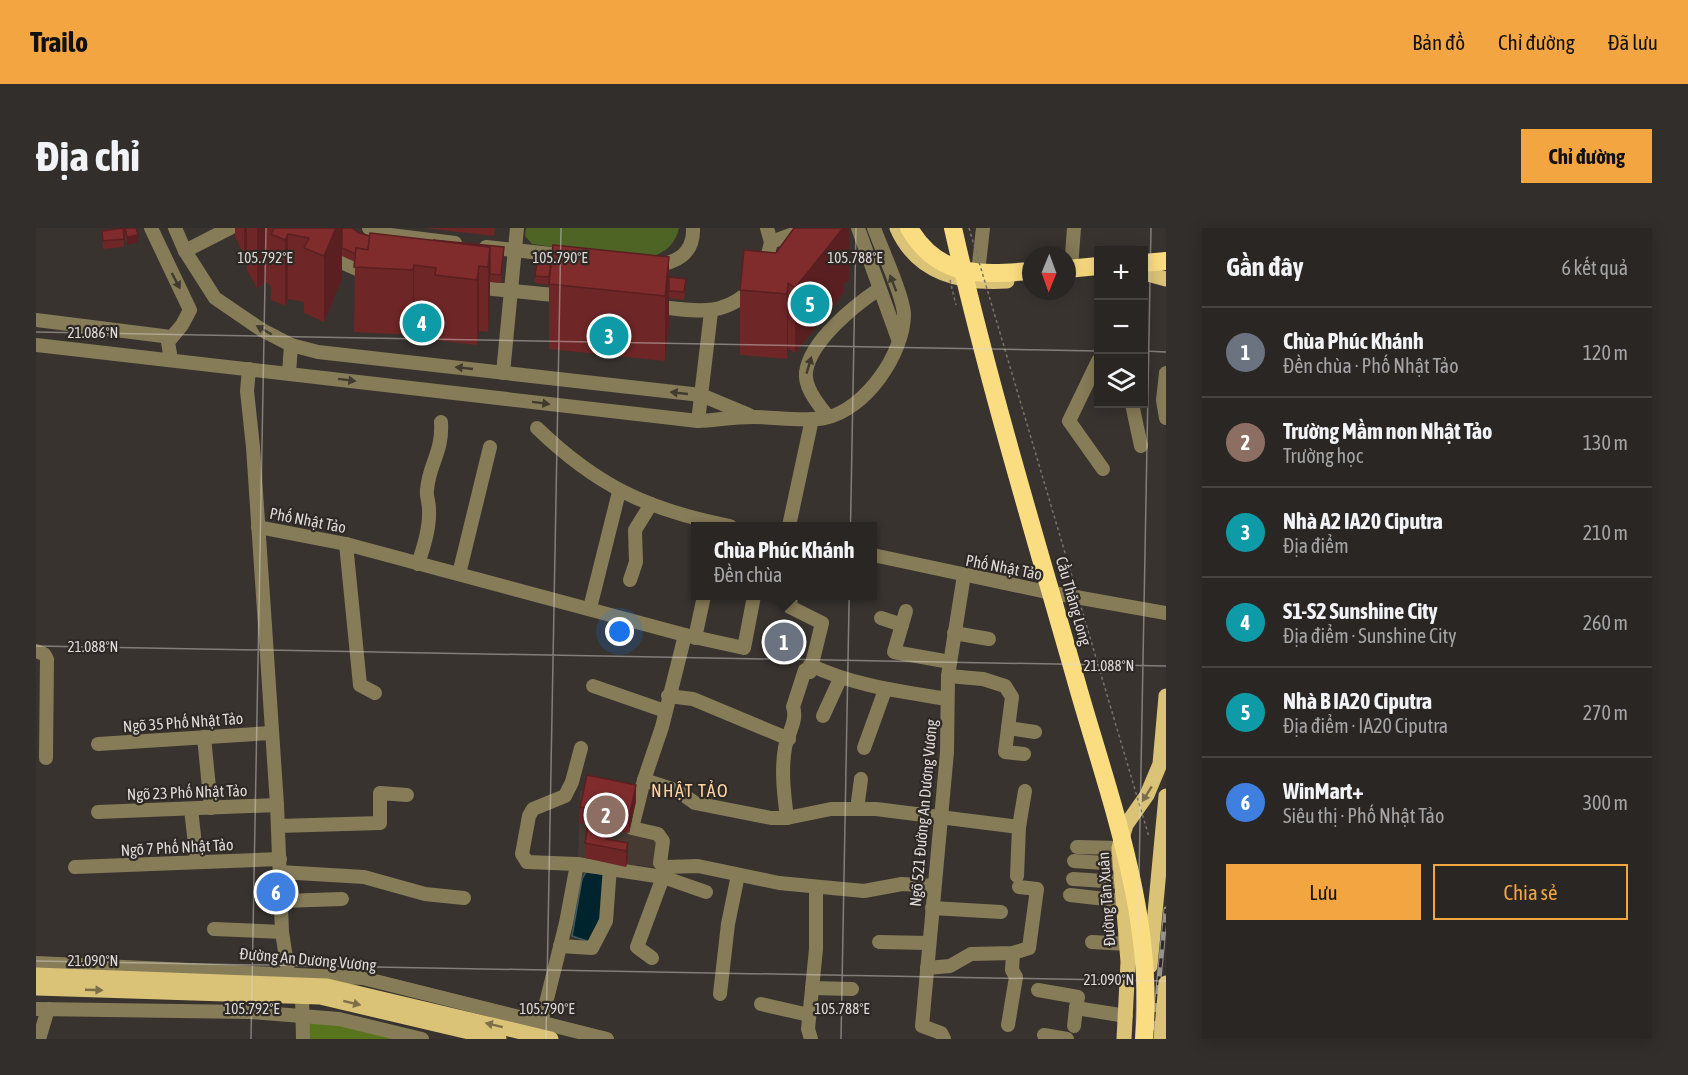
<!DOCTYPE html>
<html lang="vi">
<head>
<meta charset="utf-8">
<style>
  body { margin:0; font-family:"Asap Condensed",sans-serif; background:#322e2b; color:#f1f3f6 }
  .controls { position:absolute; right:18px; top:18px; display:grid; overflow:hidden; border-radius:0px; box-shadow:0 3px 15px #0003 }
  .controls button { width:54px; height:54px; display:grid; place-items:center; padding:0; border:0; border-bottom:2px solid #464341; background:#2a2623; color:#f1f3f6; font:30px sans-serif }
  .compass { position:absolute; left:986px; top:18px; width:54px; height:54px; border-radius:50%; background:#2a2623; box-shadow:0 3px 15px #0003; rotate:181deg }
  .you { position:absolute; left:584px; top:404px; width:21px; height:21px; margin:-15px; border:4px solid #fff; border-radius:50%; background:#1a73e8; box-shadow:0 0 0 9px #1a73e833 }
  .badge { display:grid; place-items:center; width:39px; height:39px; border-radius:50%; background:#f2a541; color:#fff; font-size:20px; font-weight:700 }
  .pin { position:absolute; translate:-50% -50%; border:3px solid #fff; box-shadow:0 2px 6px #0006 }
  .popup { position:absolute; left:655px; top:294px; width:186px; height:78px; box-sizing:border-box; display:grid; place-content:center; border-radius:0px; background:#2a2623; filter:drop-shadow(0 2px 4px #0005); font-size:20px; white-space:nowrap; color:#a5a5a6 }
  .popup b { font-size:22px; color:#f1f3f6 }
  .popup::after { content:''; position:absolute; left:50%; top:100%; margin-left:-12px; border:12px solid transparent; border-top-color:#2a2623 }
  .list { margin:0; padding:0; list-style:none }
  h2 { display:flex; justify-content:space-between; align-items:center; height:78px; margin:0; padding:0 24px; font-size:26px }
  h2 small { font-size:20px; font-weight:400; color:#a5a5a6 }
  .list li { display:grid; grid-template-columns:39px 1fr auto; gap:18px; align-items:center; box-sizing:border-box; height:90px; padding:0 24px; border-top:2px solid #464341 }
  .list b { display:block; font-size:22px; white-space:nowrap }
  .list p { margin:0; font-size:20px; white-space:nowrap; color:#a5a5a6 }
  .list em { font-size:20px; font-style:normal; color:#a5a5a6 }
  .actions { display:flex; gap:12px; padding:18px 24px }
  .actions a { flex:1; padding:14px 0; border:2px solid #f2a541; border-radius:0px; text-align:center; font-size:21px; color:#f2a541 }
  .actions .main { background:#f2a541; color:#111 }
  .icon { flex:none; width:33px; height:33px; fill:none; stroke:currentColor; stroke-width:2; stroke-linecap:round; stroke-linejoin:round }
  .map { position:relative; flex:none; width:1130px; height:811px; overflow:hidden; border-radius:0px }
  header { display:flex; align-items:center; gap:36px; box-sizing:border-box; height:84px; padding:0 30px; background:#f2a541; color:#111 }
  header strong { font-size:28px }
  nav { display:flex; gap:33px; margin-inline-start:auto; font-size:21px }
  .intro { display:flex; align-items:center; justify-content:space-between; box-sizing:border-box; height:144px; padding:0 36px }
  h1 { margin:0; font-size:42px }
  .button { padding:15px 27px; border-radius:0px; background:#f2a541; color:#111; font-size:21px; font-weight:700 }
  main { display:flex; gap:36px; padding:0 36px }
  aside { flex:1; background:#2a2623; border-radius:0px; box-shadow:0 3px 15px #0003 }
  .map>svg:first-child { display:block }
  .built { fill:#453b32 }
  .green { fill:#4d6424 }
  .forest { fill:#58751e }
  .water { fill:#00242e; stroke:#425b61; stroke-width:1.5 }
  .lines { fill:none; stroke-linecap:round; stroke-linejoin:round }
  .minor { stroke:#877c58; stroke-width:14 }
  .major { stroke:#dac276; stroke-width:15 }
  .highway { stroke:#fbdd81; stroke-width:18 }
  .rail-casing { stroke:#95918d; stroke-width:5 }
  .rail { stroke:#2e2925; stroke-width:3; stroke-dasharray:9; stroke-linecap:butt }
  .path-bridge { stroke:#77736f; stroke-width:1.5; stroke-dasharray:3 3; stroke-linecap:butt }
  .major-bridge { stroke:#dac276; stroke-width:15 }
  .highway-bridge { stroke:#fbdd81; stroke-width:18 }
  .wall { fill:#6e2627 }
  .shaded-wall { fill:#5a1f20 }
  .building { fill:#802c2d; stroke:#5a1f20; stroke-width:1.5 }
  .oneway { fill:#403a2f }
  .oneway2 { fill:#7b6e49 }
  .ticks { fill:none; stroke:#dddad7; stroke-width:1.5; stroke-opacity:0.45 }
  .labels { text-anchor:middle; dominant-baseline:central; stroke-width:4.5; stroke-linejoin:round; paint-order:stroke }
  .street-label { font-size:16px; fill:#dddad7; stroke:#2e2925 }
  .neighbourhood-label { font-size:18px; letter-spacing:1.5px; fill:#ffd3a2; stroke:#2e2925 }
  .ticks-label { font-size:15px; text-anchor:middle; fill:#dddad7; stroke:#2e2925; stroke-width:4.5; stroke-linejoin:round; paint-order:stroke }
</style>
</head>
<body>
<header>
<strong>Trailo</strong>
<nav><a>Bản đồ</a><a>Chỉ đường</a><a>Đã lưu</a></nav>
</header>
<div class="intro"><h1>Địa chỉ</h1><a class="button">Chỉ đường</a></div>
<main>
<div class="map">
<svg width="1130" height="811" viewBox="0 0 1130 811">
  <rect width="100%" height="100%" fill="#38332f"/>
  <path class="built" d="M544,562L600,573L594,602L621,608L622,640L601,637L597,640L542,629Z"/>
  <path class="green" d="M490,0H643C640,13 633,22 620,27C603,33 519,19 496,16L489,8Z"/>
  <path class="forest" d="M267,790L385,811H267Z"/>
  <path class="water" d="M550,644L568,646L571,674L554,714L536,708L546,651Z"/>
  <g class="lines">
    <g class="minor">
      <path d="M115,0L154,82L146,97L132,114L135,132"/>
      <path d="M139,0L149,23L179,70L226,102L255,117L282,124L665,167L713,187"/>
      <path d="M333,0L354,7L419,15"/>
      <path d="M822,0L862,111"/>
      <path d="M735,14L774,0"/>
      <path d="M450,19L533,28"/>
      <path d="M149,23L194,0"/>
      <path d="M289,27L335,47"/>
      <path d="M617,37C641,36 658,25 657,0"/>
      <path d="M1035,40L1038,0"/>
      <path d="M728,42L735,14L731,0"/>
      <path d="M942,45L947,0"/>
      <path d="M437,59L528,68"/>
      <path d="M616,78C655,82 688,92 718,58"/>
      <path d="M0,92L135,109"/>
      <path d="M0,117L662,193C680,192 698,189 717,189C741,189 765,194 789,190C829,182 868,126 868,86C867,67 845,20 838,0"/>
      <path d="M1062,133L1033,193L1067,241"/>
      <path d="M213,141L211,163L217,219L241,577L246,704L254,756"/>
      <path d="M253,145L255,117"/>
      <path d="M467,145L481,0"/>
      <path d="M1130,145L1127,172L1130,190"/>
      <path d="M1096,176L1105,218"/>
      <path d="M792,189C783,177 768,160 770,144C774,113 819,77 843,61"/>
      <path d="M662,193L675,84"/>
      <path d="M501,200C561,258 612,282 694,298"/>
      <path d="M753,298L776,191"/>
      <path d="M222,299L310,316L649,407L708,420L718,368"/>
      <path d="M310,316L324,457L339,465"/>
      <path d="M837,327L1006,363L1130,385"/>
      <path d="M382,336C388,318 394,299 393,281C393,274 390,268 391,262C393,235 407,225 405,194"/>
      <path d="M423,346L454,219"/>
      <path d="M594,352L600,334L599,302L615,276"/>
      <path d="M554,380L583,264"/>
      <path d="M870,383L858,424L914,434"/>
      <path d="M845,390L866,397"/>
      <path d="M918,405L953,411"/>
      <path d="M659,410L668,368"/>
      <path d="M0,423L8,426L11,431L10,530"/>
      <path d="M774,437C819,458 863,463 911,471"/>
      <path d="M912,448L947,451L969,458L976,469L969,524L988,526"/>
      <path d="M557,458L629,483"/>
      <path d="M632,468L657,471L753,511"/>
      <path d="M787,488L804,451"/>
      <path d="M972,500L999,504"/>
      <path d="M168,509L175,580"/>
      <path d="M62,516L235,505"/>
      <path d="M828,520L849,462"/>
      <path d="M608,552L642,563L659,575L735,590H751L795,581H840L983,599"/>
      <path d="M155,581L161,634"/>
      <path d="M821,581L825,551"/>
      <path d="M62,584L241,577"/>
      <path d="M751,590C748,567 745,542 749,520C751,507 762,492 757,479L769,442L774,444L786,395L754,379L755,368"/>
      <path d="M242,598L344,595V565L371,567"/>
      <path d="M1041,619L1083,620"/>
      <path d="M1038,633L1084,636"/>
      <path d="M541,636L491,634L486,626L493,588L497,581L529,568L536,554L545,520"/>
      <path d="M39,639L244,631"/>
      <path d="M629,639L662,638L743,655L828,663L866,656L897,658"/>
      <path d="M244,644L328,649L389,666L428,670"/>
      <path d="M981,648L983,599L989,563"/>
      <path d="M1037,651L1085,654"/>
      <path d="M1034,667L1087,673"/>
      <path d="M246,673L306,671"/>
      <path d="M896,680L965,684"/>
      <path d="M178,701L246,704"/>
      <path d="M843,714L893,715"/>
      <path d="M1056,714L1091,716"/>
      <path d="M524,718L556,720L570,693L574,639"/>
      <path d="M616,730L601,719L627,649L629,639L624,635L627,613L622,606L596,600L608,552L626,499L649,407"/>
      <path d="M0,735L327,750L571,811"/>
      <path d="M891,740L914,738L935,726L977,725L993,720L1001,661L983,659"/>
      <path d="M776,760L816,761"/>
      <path d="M1002,762L1042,769L1040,780L1090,788"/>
      <path d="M684,766L692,696L702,647"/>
      <path d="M266,768L267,811"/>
      <path d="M725,776L773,787"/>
      <path d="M0,781L214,784L303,791L386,811"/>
      <path d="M505,795L530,695L541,636L627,649L670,664"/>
      <path d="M972,797L980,749L976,742L977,725"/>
      <path d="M1038,798L1040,780"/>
      <path d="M1008,807L1031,811"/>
      <path d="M3,811L12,781"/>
      <path d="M775,811L772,801L780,721V659"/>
      <path d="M908,811L905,805L886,798L911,524L912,448L928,347"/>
    </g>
    <g class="major">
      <path d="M861,0C881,46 925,56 971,53"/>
      <path d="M1108,45L1130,51"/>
      <path d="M0,747L291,758L515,811"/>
      <path d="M0,760L284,769L463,811"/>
      <path d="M1088,811L1092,734L1083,620L1090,597L1111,567L1124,536L1130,468"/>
    </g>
    <g class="highway">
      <path d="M873,0C902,50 944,47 995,43"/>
      <path d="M1108,35L1130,33"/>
      <path d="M1031,41L1062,38"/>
    </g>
    <g class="rail-casing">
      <path id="rail" d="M1117,811L1130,681"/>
    </g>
    <use href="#rail" class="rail"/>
    <g class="path-bridge">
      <path d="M933,0L1113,609"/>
      <path d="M914,52L920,77"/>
    </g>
    <g class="major-bridge">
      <path d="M1114,738L1130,568"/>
      <path d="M1125,811L1130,755"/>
    </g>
    <path class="highway-bridge" d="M917,0C952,154 998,305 1041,456C1074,572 1119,689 1108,811"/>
  </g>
  <g class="wall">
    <path d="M87,0H100L102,14L91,17Z"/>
    <path d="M199,0H316L323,5L334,8L468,27L465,55L454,54V84L452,104L443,103L441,117L399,112V105L378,103L377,107L318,104L319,34L306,28V51L288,94L268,85V74L252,71L249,78L235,72V58L230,54L221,60L211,42V24L208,26L199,9Z"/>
    <path d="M388,0H459L458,8Z"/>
    <path d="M813,0V53L808,55V64L759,125L752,120L751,131L704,127V62L740,25Z"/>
    <path d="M66,3L88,11V19L67,21Z"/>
    <path d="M499,48L633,49L650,59L648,72L633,70V95L629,133L513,121V57L499,55Z"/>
    <path d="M600,573L593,605L575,601L573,612L592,615V631L590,639L549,630V615L550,606V596L544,595V579Z"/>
  </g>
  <g class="shaded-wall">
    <path d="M208,0H211V24L208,26Z"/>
    <path d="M221,0H230V54L221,60Z"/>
    <path d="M300,0H306V51L288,94V28Z"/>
    <path d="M800,0H813V53L808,55V64L759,125V60Z"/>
    <path d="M252,6V71L249,78V12Z"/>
    <path d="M102,7V14L91,17V9Z"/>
    <path d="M454,19V84L452,104V39Z"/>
    <path d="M633,29V95L629,133V68Z"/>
    <path d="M378,37V103L377,107V42Z"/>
    <path d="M443,38V103L441,117V52Z"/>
    <path d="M752,55V120L751,131V66Z"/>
    <path d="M600,557V573L593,605V589Z"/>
    <path d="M575,586V601L572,620L570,611Z"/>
    <path d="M592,615V631L590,639V623Z"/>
  </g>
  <g class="building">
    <path d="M87,0L88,11L67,13L66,3Z"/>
    <path d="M89,0H100L102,7L91,9Z"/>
    <path d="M238,0H300L288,28L268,20L273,10L252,6L249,12L235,6Z"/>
    <path d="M306,0H316L323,5L334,8L332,22L320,20V26L306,20Z"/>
    <path d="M758,0H807L759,60L752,55L751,66L704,62L708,22L740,25Z"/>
    <path d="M334,5L454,19L452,39L443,38L441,52L399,47L400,40L378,37L377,42L318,39L320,20L332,22Z"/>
    <path d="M397,12L468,19L465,47L454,46V19Z"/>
    <path d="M517,17L633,29L629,68L513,56Z"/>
    <path d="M502,25L516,26L513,49L499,48Z"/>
    <path d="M633,49L650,51L648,64L633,63Z"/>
    <path d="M551,547L600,557L593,589L575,586L570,611L592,615L590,623L549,615L553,591H550L552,581L544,579Z"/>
  </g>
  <defs><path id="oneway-solid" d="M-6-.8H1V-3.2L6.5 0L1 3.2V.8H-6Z" transform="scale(1.5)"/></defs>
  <g class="oneway">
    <use href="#oneway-solid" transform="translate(140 53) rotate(62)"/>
    <use href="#oneway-solid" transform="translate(857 55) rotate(-111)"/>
    <use href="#oneway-solid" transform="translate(228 102) rotate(-150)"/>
    <use href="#oneway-solid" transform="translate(773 137) rotate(-74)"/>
    <use href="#oneway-solid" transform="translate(428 140) rotate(-174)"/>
    <use href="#oneway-solid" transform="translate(311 152) rotate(7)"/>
    <use href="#oneway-solid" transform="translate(643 165) rotate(-174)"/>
    <use href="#oneway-solid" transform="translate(505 175) rotate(7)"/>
  </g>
  <g class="oneway2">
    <use href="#oneway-solid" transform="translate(1111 566) rotate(122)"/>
    <use href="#oneway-solid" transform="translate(58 762) rotate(2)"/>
    <use href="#oneway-solid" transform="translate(316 775) rotate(14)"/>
    <use href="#oneway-solid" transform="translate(458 797) rotate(-166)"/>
  </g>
  <path class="ticks" d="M0,104L1062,123M1108,123L1130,124M0,418L1130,438M0,733L1130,753M215,811L230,0M510,811L525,0M805,811L820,0M1100,811L1115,0"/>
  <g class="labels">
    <g class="street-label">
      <text transform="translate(272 292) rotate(11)">Phố Nhật Tảo</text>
      <text transform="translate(968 339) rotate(11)">Phố Nhật Tảo</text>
      <text transform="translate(1038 373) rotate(74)">Cầu Thăng Long</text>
      <text transform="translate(147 494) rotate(-4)">Ngõ 35 Phố Nhật Tảo</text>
      <text transform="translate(151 564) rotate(-2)">Ngõ 23 Phố Nhật Tảo</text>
      <text transform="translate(887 585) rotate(-85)">Ngõ 521 Đường An Dương Vương</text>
      <text transform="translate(141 619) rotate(-3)">Ngõ 7 Phố Nhật Tảo</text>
      <text transform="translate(1070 671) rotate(-94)">Đường Tân Xuân</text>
      <text transform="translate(272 731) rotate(5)">Đường An Dương Vương</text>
    </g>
    <g class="neighbourhood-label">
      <text x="654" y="562">NHẬT TẢO</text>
    </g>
  </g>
  <g class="ticks-label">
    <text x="229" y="35">105.792°E</text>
    <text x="524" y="35">105.790°E</text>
    <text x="819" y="35">105.788°E</text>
    <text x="57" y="110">21.086°N</text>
    <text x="57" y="424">21.088°N</text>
    <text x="1073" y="443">21.088°N</text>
    <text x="57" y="738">21.090°N</text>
    <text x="1073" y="757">21.090°N</text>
    <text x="216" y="786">105.792°E</text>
    <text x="511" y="786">105.790°E</text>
    <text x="806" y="786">105.788°E</text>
  </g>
</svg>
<div class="controls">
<button>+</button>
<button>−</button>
<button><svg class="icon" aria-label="layers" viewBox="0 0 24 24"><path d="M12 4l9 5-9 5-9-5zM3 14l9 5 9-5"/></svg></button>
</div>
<svg class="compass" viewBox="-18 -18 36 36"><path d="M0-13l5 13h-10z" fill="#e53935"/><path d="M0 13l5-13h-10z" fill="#a5a5a6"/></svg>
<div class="you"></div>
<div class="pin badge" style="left:748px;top:414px;background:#6b7280">1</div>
<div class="popup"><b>Chùa Phúc Khánh</b>Đền chùa</div>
<div class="pin badge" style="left:570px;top:587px;background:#8d6e63">2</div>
<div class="pin badge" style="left:573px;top:108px;background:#0f9aa8">3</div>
<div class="pin badge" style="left:386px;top:95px;background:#0f9aa8">4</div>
<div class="pin badge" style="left:774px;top:76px;background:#0f9aa8">5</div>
<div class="pin badge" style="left:240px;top:664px;background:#3f7fe0">6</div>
</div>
<aside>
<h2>Gần đây<small>6 kết quả</small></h2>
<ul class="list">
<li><span class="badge" style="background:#6b7280">1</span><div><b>Chùa Phúc Khánh</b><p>Đền chùa · Phố Nhật Tảo</p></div><em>120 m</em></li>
<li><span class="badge" style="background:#8d6e63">2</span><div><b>Trường Mầm non Nhật Tảo</b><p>Trường học</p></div><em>130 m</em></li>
<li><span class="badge" style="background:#0f9aa8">3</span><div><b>Nhà A2 IA20 Ciputra</b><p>Địa điểm</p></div><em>210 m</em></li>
<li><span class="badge" style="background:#0f9aa8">4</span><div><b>S1-S2 Sunshine City</b><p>Địa điểm · Sunshine City</p></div><em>260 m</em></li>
<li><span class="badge" style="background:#0f9aa8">5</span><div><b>Nhà B IA20 Ciputra</b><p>Địa điểm · IA20 Ciputra</p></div><em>270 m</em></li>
<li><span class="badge" style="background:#3f7fe0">6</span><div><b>WinMart+</b><p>Siêu thị · Phố Nhật Tảo</p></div><em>300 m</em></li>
</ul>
<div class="actions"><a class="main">Lưu</a><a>Chia sẻ</a></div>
</aside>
</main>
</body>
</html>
